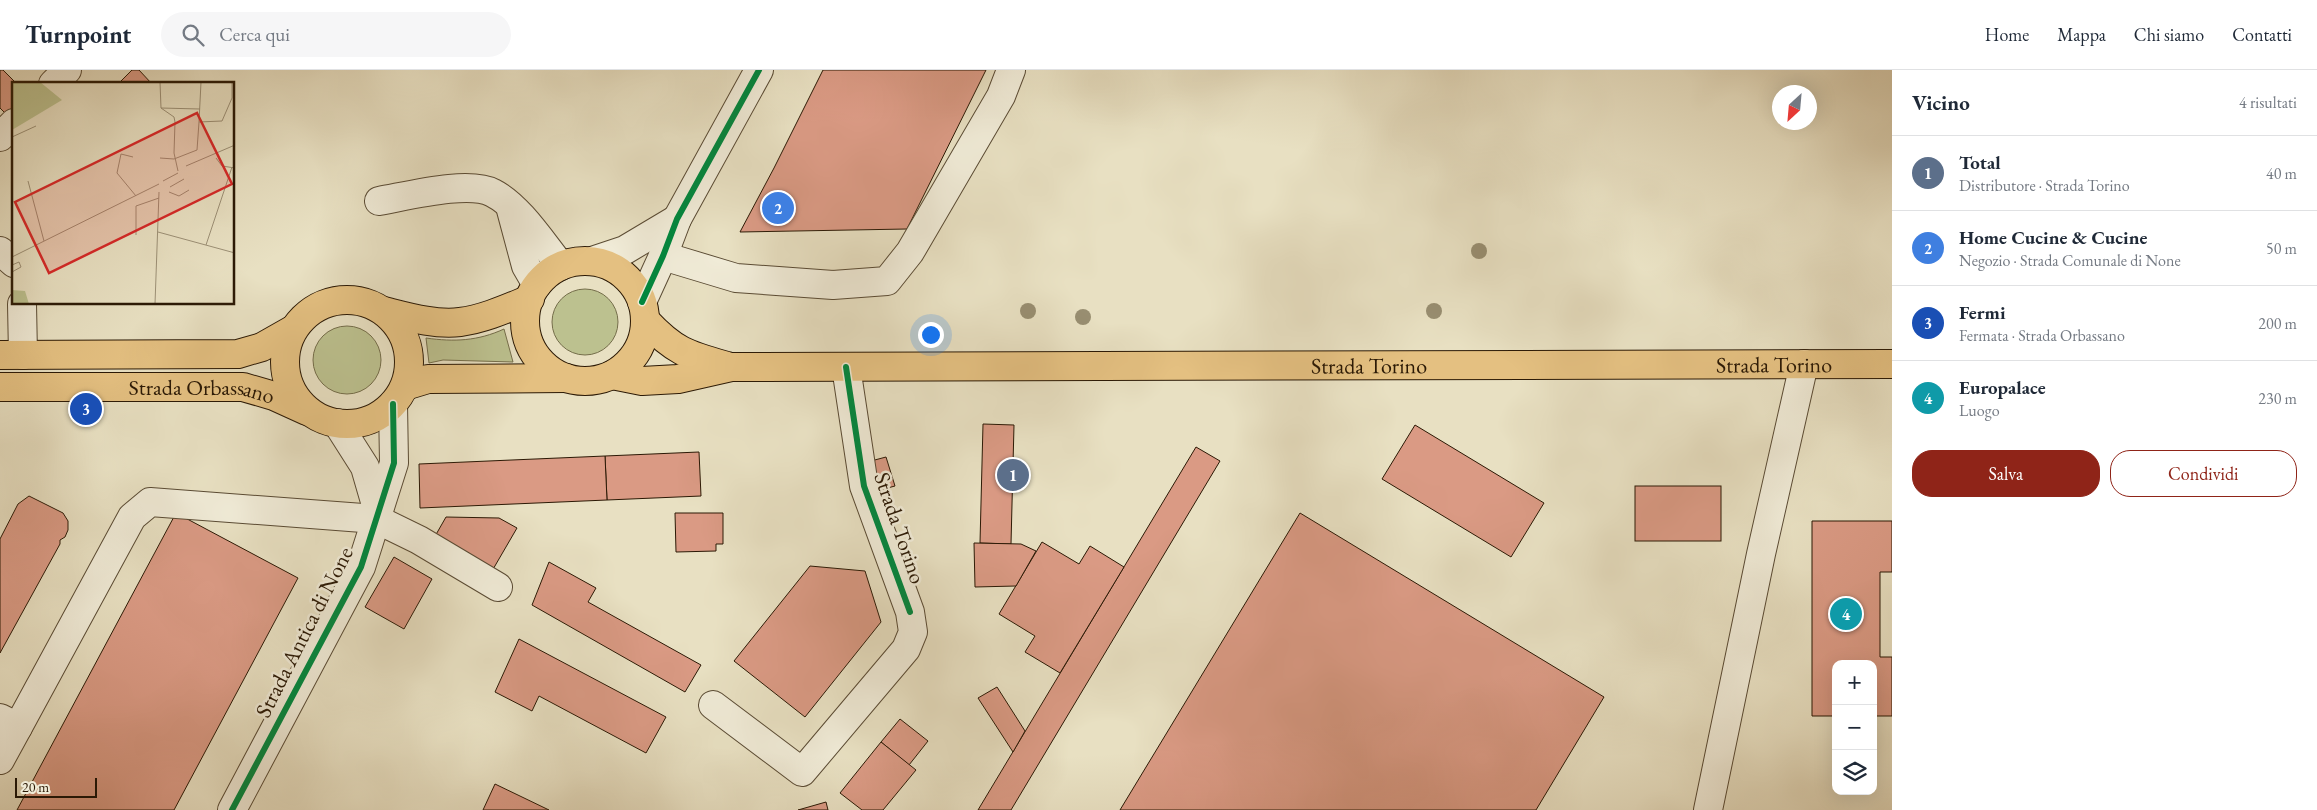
<!DOCTYPE html>
<html lang="it">
<head>
<meta charset="utf-8">
<style>
  body { margin:0; font-family:"EB Garamond",serif; background:#f6f6f7; color:#1f2937 }
  .controls { position:absolute; right:15px; bottom:15px; display:grid; overflow:hidden; border-radius:10px; box-shadow:0 5px 20px #0002 }
  .controls button { width:45px; height:45px; display:grid; place-items:center; padding:0; border:0; border-bottom:1px solid #e0e1e3; background:#fff; color:#1f2937; font:25px sans-serif }
  .compass { position:absolute; left:1772px; top:15px; width:45px; height:45px; border-radius:50%; background:#fff; box-shadow:0 5px 20px #0002; rotate:206deg }
  .scale { position:absolute; left:15px; bottom:12px; width:82px; box-sizing:border-box; padding-left:5px; border:2px solid #2b1905; border-top:0; font-size:14px; line-height:18px; white-space:nowrap; color:#2b1905; -webkit-text-stroke:4px #f0ebd7; paint-order:stroke }
  .you { position:absolute; left:930px; top:264px; width:18px; height:18px; margin:-12px; border:4px solid #fff; border-radius:50%; background:#1a73e8; box-shadow:0 0 0 8px #1a73e833 }
  .badge { display:grid; place-items:center; width:32px; height:32px; border-radius:50%; background:#8f2418; color:#fff; font-size:16px; font-weight:700 }
  .pin { position:absolute; translate:-50% -50%; border:2px solid #fff; box-shadow:0 1px 5px #0006 }
  .list { margin:0; padding:0; list-style:none }
  h2 { display:flex; justify-content:space-between; align-items:center; height:65px; margin:0; padding:0 20px; font-size:21px }
  h2 small { font-size:16px; font-weight:400; color:#747a83 }
  .list li { display:grid; grid-template-columns:32px 1fr auto; gap:15px; align-items:center; box-sizing:border-box; height:75px; padding:0 20px; border-top:1px solid #e0e1e3 }
  .list b { display:block; font-size:19px; white-space:nowrap }
  .list p { margin:0; font-size:16px; white-space:nowrap; color:#747a83 }
  .list em { font-size:16px; font-style:normal; color:#747a83 }
  .actions { display:flex; gap:10px; padding:15px 20px }
  .actions a { flex:1; padding:11px 0; border:1px solid #8f2418; border-radius:20px; text-align:center; font-size:18px; color:#8f2418 }
  .actions .main { background:#8f2418; color:#fff }
  .icon { flex:none; width:28px; height:28px; fill:none; stroke:currentColor; stroke-width:2; stroke-linecap:round; stroke-linejoin:round }
  .map { position:relative; flex:none; width:1892px; height:740px; overflow:hidden }
  header { display:flex; align-items:center; gap:30px; box-sizing:border-box; height:70px; padding:0 25px; background:#fff; border-bottom:1px solid #e0e1e3 }
  header strong { font-size:24px }
  nav { display:flex; gap:28px; margin-inline-start:auto; font-size:18px }
  .search { width:350px; height:45px; background:#f6f6f7; display:flex; align-items:center; gap:12px; box-sizing:border-box; padding:0 18px; border-radius:28px; color:#747a83; font-size:19px }
  main { display:flex }
  aside { flex:1; background:#fff }
  .map>svg:first-child { display:block }
  .green { fill:#bcc18f; stroke:#746d4a }
  .building { fill:#da9a84; stroke:#2b1905 }
  .lines { fill:none; stroke-linecap:round; stroke-linejoin:round }
  .minor-casing { stroke:#5a4b34; stroke-width:30 }
  .major-casing { stroke:#2b1905; stroke-width:30 }
  .minor { stroke:#f0ebd7; stroke-width:28 }
  .major { stroke:#e4c081; stroke-width:28 }
  .cycleway-casing { stroke:#f0ebd7; stroke-width:9 }
  .cycleway { stroke:#00873e; stroke-width:6 }
  .tree { fill:#988e71 }
  .labels { text-anchor:middle; dominant-baseline:central; stroke-width:5; stroke-linejoin:round; paint-order:stroke }
  .street-label { font-size:22px; fill:#2b1905; stroke:#f0ebd7 }
  .inset-road { fill:none; stroke:#9c9076; stroke-width:1 }
  .view { fill:#d62828; fill-opacity:0.15; stroke:#d62828; stroke-width:2.5 }
  .inset-edge { fill:none; stroke:#2b1905; stroke-width:2.5 }
</style>
</head>
<body>
<header>
<strong>Turnpoint</strong>
<div class="search"><svg class="icon" aria-label="search" viewBox="0 0 24 24"><circle cx="10" cy="10" r="6"/><path d="M15 15l6 6"/></svg>Cerca qui</div>
<nav><a>Home</a><a>Mappa</a><a>Chi siamo</a><a>Contatti</a></nav>
</header>
<main>
<div class="map">
<svg width="1892" height="740" viewBox="0 0 1892 740">
  <rect width="100%" height="100%" fill="#e8e0c2"/>
  <filter id="stains"><feTurbulence type="fractalNoise" baseFrequency=".004" numOctaves="4"/><feColorMatrix values="0 0 0 0 .2 0 0 0 0 .09 0 0 0 0 .02 0 0 0 .5 -.17"/></filter>
  <radialGradient id="worn" r=".72"><stop offset=".6" stop-color="#630" stop-opacity="0"/><stop offset="1" stop-color="#630" stop-opacity=".3"/></radialGradient>
  <g class="green">
    <circle cx="585" cy="252" r="33"/>
    <circle cx="347" cy="290" r="34"/>
    <path d="M504,259L513,292L443,290L429,293L426,268C454,272 478,271 504,259Z"/>
  </g>
  <g class="building">
    <path d="M0,0H3L17,14H14V39L7,45L0,38Z"/>
    <path d="M132,0H139L152,14H118Z"/>
    <path d="M823,0H986L907,159L740,162L774,98Z"/>
    <path d="M983,354L1014,355L1011,474L980,473Z"/>
    <path d="M1415,355L1544,433L1511,487L1382,409Z"/>
    <path d="M1196,377L1220,391L1011,740H978Z"/>
    <path d="M699,382L701,426L607,430L605,386Z"/>
    <path d="M605,386L607,430L420,438L419,394Z"/>
    <path d="M886,387L895,416L880,420L871,391Z"/>
    <rect x="1635" y="416" width="86" height="55"/>
    <path d="M29,426L63,443L68,451V460L65,467L60,470V474L0,583V469L18,434Z"/>
    <path d="M176,443L298,508L174,740H17Z"/>
    <path d="M675,443H723V474H716V481L676,482Z"/>
    <path d="M1300,443L1604,627L1536,740H1120Z"/>
    <path d="M446,447L499,448L517,458L492,501L434,468Z"/>
    <path d="M1812,451H1892V502H1880V587H1892V646H1873V594H1836V646H1812Z"/>
    <path d="M1042,472L1079,494L1090,476L1124,497L1060,603L1025,582L1035,566L999,544Z"/>
    <path d="M974,473L1021,474L1036,481L1016,516L975,517Z"/>
    <path d="M394,487L432,509L404,559L365,537Z"/>
    <path d="M549,492L596,518L588,532L701,595L685,622L532,535Z"/>
    <path d="M810,496L865,501L881,552L805,647L734,591Z"/>
    <path d="M519,569L666,647L646,683L539,626L532,641L495,622Z"/>
    <path d="M997,617L1025,661L1013,682L978,628Z"/>
    <path d="M900,649L928,671L909,695L881,672Z"/>
    <path d="M881,672L916,700L883,740H862L840,723Z"/>
    <path d="M495,714L549,740H483Z"/>
    <path d="M826,732L828,740H798Z"/>
  </g>
  <g class="lines">
    <g class="minor-casing">
      <g id="minor">
        <path d="M53,14L67,0"/>
        <path d="M0,67L14,53"/>
        <path d="M379,131C408,126 469,110 493,123C519,136 543,174 561,196"/>
        <path d="M511,140L526,196L537,215"/>
        <path d="M0,181L14,193"/>
        <path d="M663,186L736,208L833,215L887,211L910,182L1001,26L1011,0"/>
        <path d="M592,191L625,180L677,149"/>
        <path d="M642,232L663,186L677,149L759,0"/>
        <path d="M22,234L23,285"/>
        <path d="M337,353L365,397L378,442"/>
        <path d="M713,635L802,702L906,579L913,562L910,542L864,416L846,297"/>
        <path d="M0,648L18,657L132,447L150,432L376,449L419,470L498,517"/>
        <path d="M0,690L18,657"/>
        <path d="M232,740L361,497L394,393L393,334"/>
        <path d="M1708,740L1761,484L1804,294"/>
      </g>
    </g>
    <g class="major-casing">
      <g id="major">
        <circle cx="585" cy="251" r="60"/>
        <circle cx="347" cy="292" r="62"/>
        <path d="M384,241C408,247 435,255 460,252C484,249 508,238 530,229"/>
        <path d="M646,251C675,282 688,285 727,296"/>
        <path d="M0,285L238,284L262,277L292,260"/>
        <path id="s1" d="M612,305L642,311L678,309L731,297L1892,294"/>
        <path d="M405,316L428,309L566,308"/>
        <path id="s2" d="M0,317H243L274,326L307,341"/>
      </g>
    </g>
    <use href="#minor" class="minor"/>
    <use href="#major" class="major"/>
    <g class="cycleway-casing">
      <g id="cycleway">
        <path d="M642,232L663,186L677,149L759,0"/>
        <path d="M846,297L864,416L910,542"/>
        <path d="M232,740L361,497L394,393L393,334"/>
      </g>
    </g>
    <use href="#cycleway" class="cycleway"/>
  </g>
  <g class="tree">
    <circle cx="1479" cy="181" r="8"/>
    <circle cx="1028" cy="241" r="8"/>
    <circle cx="1434" cy="241" r="8"/>
    <circle cx="1083" cy="247" r="8"/>
  </g>
  <g class="labels">
    <g class="street-label">
      <text stroke="none"><textPath href="#s1" startOffset="1164">Strada Torino</textPath></text>
      <text stroke="none"><textPath href="#s1" startOffset="759">Strada Torino</textPath></text>
      <text stroke="none"><textPath href="#s2" startOffset="202">Strada Orbassano</textPath></text>
      <text transform="translate(900 458) rotate(71)">Strada Torino</text>
      <text transform="translate(304 562) rotate(-63)">Strada Antica di None</text>
    </g>
  </g>
  <g transform="translate(12 12)">
    <rect width="222" height="222" fill="#e8e0c2"/>
    <path d="M0,0H28L50,18L0,48ZM0,208L13,209L17,222H0Z" fill="#bcc18f"/>
    <path class="inset-road" d="M148,0L149,26L162,35L163,40L162,71L166,89M149,26L188,27M187,40L189,0M0,55L24,44M121,75L109,72L105,91L124,114M148,76L162,77L185,68L187,40L210,39L220,16V0M204,76L210,84L223,86M174,84L223,63M16,99L32,159M151,99L166,91M158,105L172,97M157,110L167,114L177,108M146,150L223,171M124,153V124L147,116M194,163L220,85M0,175L147,102M0,183L7,180L9,185L0,190M143,222L147,110"/>
    <path class="view" d="M185,31L220,102L37,191L3,120Z"/>
    <rect width="222" height="222" class="inset-edge"/>
  </g>
  <rect width="100%" height="100%" filter="url(#stains)"/>
  <rect width="100%" height="100%" fill="url(#worn)"/>
</svg>
<div class="controls">
<button>+</button>
<button>−</button>
<button><svg class="icon" aria-label="layers" viewBox="0 0 24 24"><path d="M12 4l9 5-9 5-9-5zM3 14l9 5 9-5"/></svg></button>
</div>
<svg class="compass" viewBox="-18 -18 36 36"><path d="M0-13l5 13h-10z" fill="#e53935"/><path d="M0 13l5-13h-10z" fill="#747a83"/></svg>
<div class="scale">20 m</div>
<div class="you"></div>
<div class="pin badge" style="left:1013px;top:405px;background:#5c6f8a">1</div>
<div class="pin badge" style="left:778px;top:138px;background:#3f7fe0">2</div>
<div class="pin badge" style="left:86px;top:339px;background:#1a4fb4">3</div>
<div class="pin badge" style="left:1846px;top:544px;background:#0f9aa8">4</div>
</div>
<aside>
<h2>Vicino<small>4 risultati</small></h2>
<ul class="list">
<li><span class="badge" style="background:#5c6f8a">1</span><div><b>Total</b><p>Distributore · Strada Torino</p></div><em>40 m</em></li>
<li><span class="badge" style="background:#3f7fe0">2</span><div><b>Home Cucine &amp; Cucine</b><p>Negozio · Strada Comunale di None</p></div><em>50 m</em></li>
<li><span class="badge" style="background:#1a4fb4">3</span><div><b>Fermi</b><p>Fermata · Strada Orbassano</p></div><em>200 m</em></li>
<li><span class="badge" style="background:#0f9aa8">4</span><div><b>Europalace</b><p>Luogo</p></div><em>230 m</em></li>
</ul>
<div class="actions"><a class="main">Salva</a><a>Condividi</a></div>
</aside>
</main>
</body>
</html>
